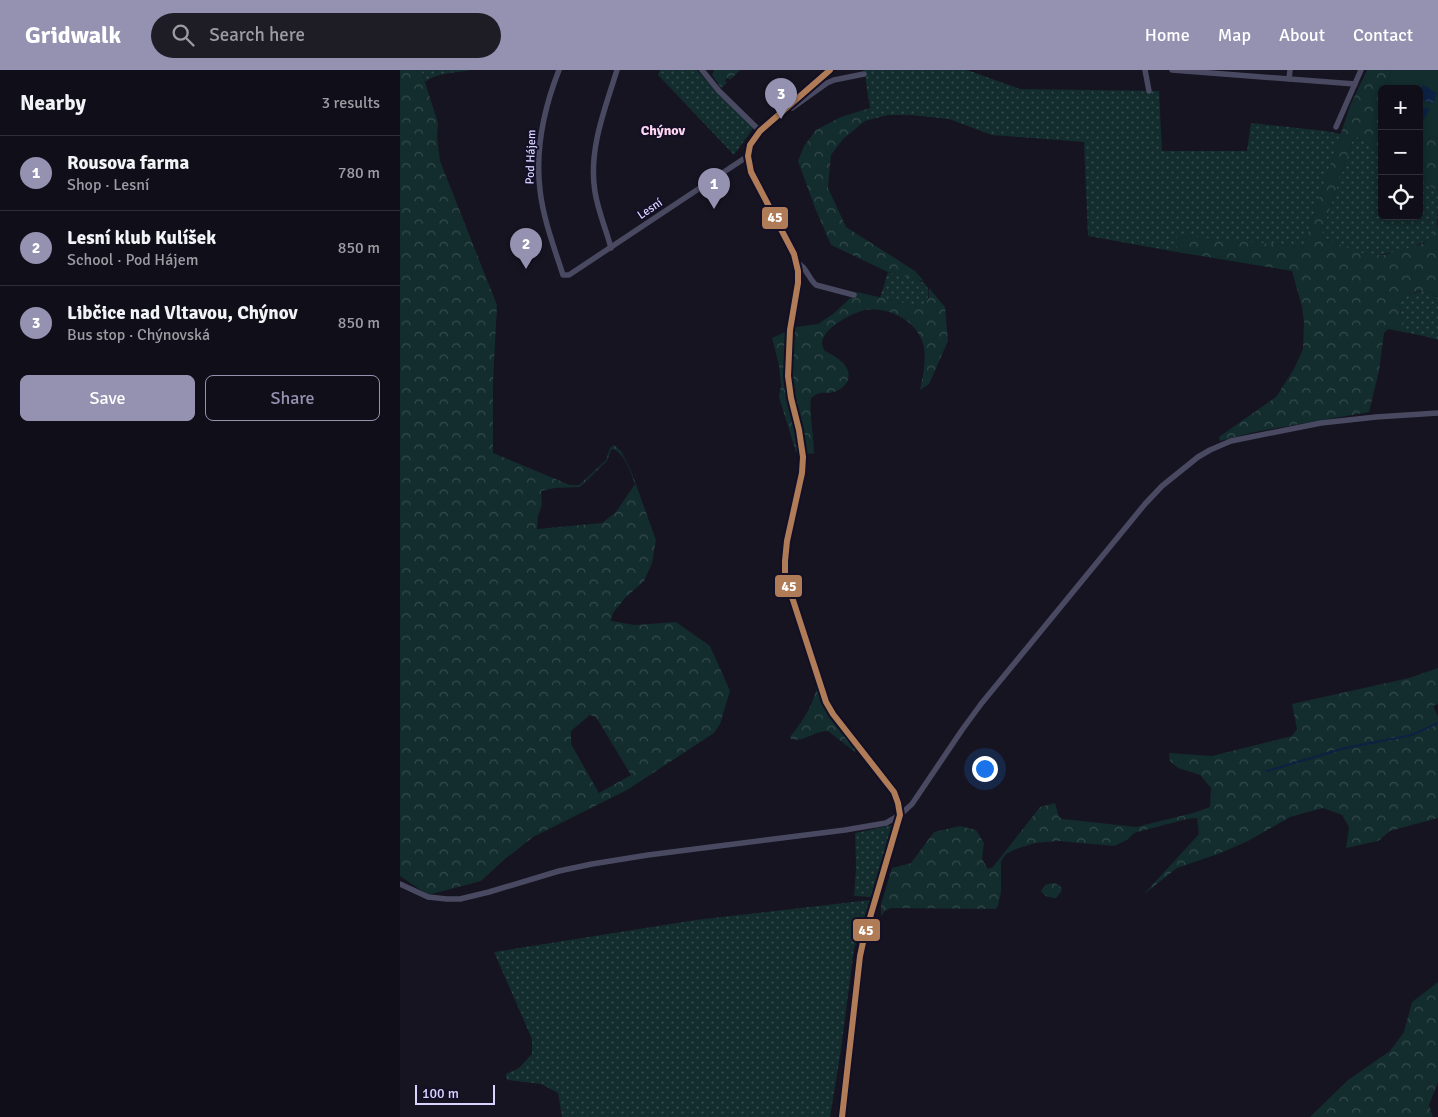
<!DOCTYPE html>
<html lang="en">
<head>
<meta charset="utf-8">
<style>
  body { margin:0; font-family:Signika,sans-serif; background:#1e1d26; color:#f1f3f6 }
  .controls { position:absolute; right:15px; top:15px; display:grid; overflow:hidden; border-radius:8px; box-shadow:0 2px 8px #0003 }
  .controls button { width:45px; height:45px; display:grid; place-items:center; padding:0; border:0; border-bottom:1px solid #302f38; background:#100f19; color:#f1f3f6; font:25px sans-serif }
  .scale { position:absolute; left:15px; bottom:12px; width:80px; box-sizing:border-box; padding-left:5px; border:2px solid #d9d4ff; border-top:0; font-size:14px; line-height:18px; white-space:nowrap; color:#d9d4ff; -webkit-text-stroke:4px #130f26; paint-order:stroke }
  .you { position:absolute; left:584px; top:698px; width:18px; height:18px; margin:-12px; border:4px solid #fff; border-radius:50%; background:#1a73e8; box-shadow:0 0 0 8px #1a73e833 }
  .badge { display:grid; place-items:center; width:32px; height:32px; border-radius:50%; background:#9591b1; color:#fff; font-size:16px; font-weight:700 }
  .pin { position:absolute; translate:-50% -41px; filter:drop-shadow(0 1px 2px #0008) }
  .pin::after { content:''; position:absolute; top:26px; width:18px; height:15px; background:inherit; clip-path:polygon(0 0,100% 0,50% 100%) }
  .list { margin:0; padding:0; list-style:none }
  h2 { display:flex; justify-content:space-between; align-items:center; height:65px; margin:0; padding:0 20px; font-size:21px }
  h2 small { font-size:16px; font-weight:400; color:#9c9ca2 }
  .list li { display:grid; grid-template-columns:32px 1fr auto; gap:15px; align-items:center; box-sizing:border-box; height:75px; padding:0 20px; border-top:1px solid #302f38 }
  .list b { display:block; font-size:19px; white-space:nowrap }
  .list p { margin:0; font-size:16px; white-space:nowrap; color:#9c9ca2 }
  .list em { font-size:16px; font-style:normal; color:#9c9ca2 }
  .actions { display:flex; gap:10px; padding:15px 20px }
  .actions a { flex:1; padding:11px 0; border:1px solid #9591b1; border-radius:8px; text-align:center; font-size:18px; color:#9591b1 }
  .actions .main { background:#9591b1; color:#fff }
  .icon { flex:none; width:28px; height:28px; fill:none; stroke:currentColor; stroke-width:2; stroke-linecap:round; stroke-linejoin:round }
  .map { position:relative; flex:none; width:1038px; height:1047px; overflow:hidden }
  header { display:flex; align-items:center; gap:30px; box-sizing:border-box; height:70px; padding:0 25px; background:#9591b1; color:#fff }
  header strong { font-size:24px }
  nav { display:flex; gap:28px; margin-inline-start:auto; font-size:18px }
  .search { width:350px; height:45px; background:#1e1d26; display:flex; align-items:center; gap:12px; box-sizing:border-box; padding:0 18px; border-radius:28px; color:#9c9ca2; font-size:19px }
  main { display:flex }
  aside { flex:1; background:#100f19 }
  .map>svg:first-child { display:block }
  .grass { fill:url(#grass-dots) }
  .forest { fill:url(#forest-crowns); fill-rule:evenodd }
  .park { fill:#132c2d }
  .water { fill:url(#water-ripples) }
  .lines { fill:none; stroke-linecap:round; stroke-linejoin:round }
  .stream { stroke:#0d2144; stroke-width:2 }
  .minor { stroke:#4a4962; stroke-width:5.5 }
  .bus-1-casing { stroke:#130f26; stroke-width:10 }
  .bus-1 { stroke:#b07c57; stroke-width:6 }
  .labels { text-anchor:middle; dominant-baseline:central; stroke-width:4; stroke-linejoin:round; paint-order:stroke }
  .street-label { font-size:12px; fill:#d9d4ff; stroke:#130f26 }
  .neighbourhood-label { font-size:14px; font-weight:bold; fill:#ffd6f0; stroke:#130f26 }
  .line-badge { stroke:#130f26; stroke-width:2 }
  .badge-label { font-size:14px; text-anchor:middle; font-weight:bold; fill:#fff }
</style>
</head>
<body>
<header>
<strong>Gridwalk</strong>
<div class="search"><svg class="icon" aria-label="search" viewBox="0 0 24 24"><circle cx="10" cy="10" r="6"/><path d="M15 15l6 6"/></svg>Search here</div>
<nav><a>Home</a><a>Map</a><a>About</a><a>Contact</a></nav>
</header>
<main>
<aside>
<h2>Nearby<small>3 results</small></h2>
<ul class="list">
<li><span class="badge">1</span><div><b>Rousova farma</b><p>Shop · Lesní</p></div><em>780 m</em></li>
<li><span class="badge">2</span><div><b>Lesní klub Kulíšek</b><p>School · Pod Hájem</p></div><em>850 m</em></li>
<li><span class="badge">3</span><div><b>Libčice nad Vltavou, Chýnov</b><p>Bus stop · Chýnovská</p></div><em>850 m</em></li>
</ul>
<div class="actions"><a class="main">Save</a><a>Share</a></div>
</aside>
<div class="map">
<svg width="1038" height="1047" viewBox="0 0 1038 1047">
  <defs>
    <pattern id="grass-dots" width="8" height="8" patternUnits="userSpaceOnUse" patternTransform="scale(1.25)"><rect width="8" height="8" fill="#132c2d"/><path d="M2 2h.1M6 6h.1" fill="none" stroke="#354a4c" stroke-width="1.8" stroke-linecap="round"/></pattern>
    <pattern id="forest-crowns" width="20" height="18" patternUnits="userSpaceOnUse" patternTransform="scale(1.25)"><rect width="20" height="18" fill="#132c2d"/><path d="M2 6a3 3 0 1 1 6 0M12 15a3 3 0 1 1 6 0" fill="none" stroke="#354a4c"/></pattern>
    <pattern id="water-ripples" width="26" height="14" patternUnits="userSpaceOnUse" patternTransform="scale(1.25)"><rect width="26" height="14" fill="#0d2144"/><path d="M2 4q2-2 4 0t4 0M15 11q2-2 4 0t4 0" fill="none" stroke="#304060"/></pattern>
  </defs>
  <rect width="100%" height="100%" fill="#161421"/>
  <g class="grass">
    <path d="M22,0H71C56,3 38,2 25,12L22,3Z"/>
    <path d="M260,0H297L317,22L354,57L334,85L258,5Z"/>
    <path d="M464,0H567L620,19L759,21L762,81H847L851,53L926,61L941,64L903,177L778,166L777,182L688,166L684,72L592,65L549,49L510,45H488L465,51L470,38Z"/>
    <path d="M957,67L982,83V146H1019V109L1038,121C1038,132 1038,146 1037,156C1031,179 981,188 961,183C949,180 937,173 925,169L922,162L953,69Z"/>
    <path d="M488,202C508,207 541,208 524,236H518L480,228Z"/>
    <path d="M1024,221H1029L1038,228V270L1024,266L1003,262V254L999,234C1004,225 1015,222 1024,221Z"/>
    <path d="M492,755L472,827L454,826L456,798L455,763Z"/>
    <path d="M470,830L454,879L440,986L430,1047H162L158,1023L141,1014L107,1010L106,1004L119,998L132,984V969L94,882L296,850Z"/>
  </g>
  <g class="forest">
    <path d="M0,0H22V3L38,53L37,67L40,91L97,235L93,312V383L170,415H179L206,390L210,378L214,375L221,381L230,398L256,470L252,493L244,511L225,528L213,543L211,551L235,555L276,552L310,576L330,621L320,654L314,663L227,720L133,767L105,789L81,811L28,825L0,806ZM214,379C226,386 230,401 235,414L216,442L202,453L137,459L138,446L142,435L141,421L155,418L180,417L207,391L211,380ZM190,645L196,647L231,705L199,723L171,674V661Z"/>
    <path d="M314,0H340L330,10L328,8L325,10L327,13L321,18L312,5Z"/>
    <path d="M967,0H992L983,19H982C982,27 975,36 974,45L982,50V83L957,67L953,69L922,162L925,169L962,183L984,185L1022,174L1031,166L1038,155V228C1035,225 1032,222 1028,221C1018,219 1003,226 999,234L1003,254V262L988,259L984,263L979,301L969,342L855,362L820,371L819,367L876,327L894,299L903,279L904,252L902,237L892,201L777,182V165L903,177L950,36Z"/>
    <path d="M470,38L465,51L443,69L431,85L428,118L446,157L515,201L524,211L488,202L431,175L415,138L398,91L404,76L416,60L441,47Z"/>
    <path d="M1033,66L1038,69V121L1019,109V73H1023Z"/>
    <path d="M529,218L545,237L548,271L529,314L520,320C523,306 526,292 524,278C520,252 490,236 465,240C452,243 422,258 422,274C422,275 424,280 425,281C430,284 437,287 442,292C454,303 449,317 434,322C423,325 423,319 411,328C409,346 414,365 414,384L396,382L379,327L381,316L379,295L372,268L396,257L418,254L433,244L457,222L518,236H523L529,227Z"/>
    <path d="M1038,598V634L1033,636L1038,646V748L990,761L978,771L946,778L949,757L942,745L923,738L890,747L848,771L818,784L777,798L744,824L799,764L797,748L787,749L734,763L727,770L714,776L659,771L635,773L616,779L606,784L601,791V822L598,836L596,839L491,838L485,841L481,846V835L492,798L511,793L534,762L560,756L576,760L584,773L582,789L588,799L593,797L640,737L655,733L659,747L663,749L736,757L793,743L810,737L811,718L800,705L778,698L770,691L769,683L812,686L892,666L897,659L892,634L1009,608Z"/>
    <path d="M417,618C424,643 442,660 458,680L455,682L428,661C415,660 404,673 391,669L390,667C402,652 412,637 417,618Z"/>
    <path d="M652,813L657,814L662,818L661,822L656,828C650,828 644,826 641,821L645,815Z"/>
    <path d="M1038,912V1012L1029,1035L1033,1047H910L948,1010L990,981L1004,962L1012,932Z"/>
  </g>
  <g class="park">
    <path d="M992,0H1038V69L1033,66L1023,73H1019V19H983Z"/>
    <path d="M982,22V50L974,45L975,37Z"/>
  </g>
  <g class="water">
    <path d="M1023,15L1037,23L1032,34L1019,27V23Z"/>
    <path d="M1019,35L1027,39L1028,37L1030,38L1019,58Z"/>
  </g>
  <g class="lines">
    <path class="stream" d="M867,701L945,678L1012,665L1038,653"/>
    <g class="minor">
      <path d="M159,0C144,38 135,78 140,120C143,148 154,177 163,205H169L348,86"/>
      <path d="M302,0L319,21L360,61"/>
      <path d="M430,0L360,61L350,75L348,86L351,102L394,184L398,201V213L390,260L388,306L391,328L399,360L403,387L402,403L387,471L385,491V504L392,527L426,632L433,644L494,722L498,733L500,745L464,868L460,886L442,1047"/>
      <path d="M745,0L749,21"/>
      <path d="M772,0L955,14"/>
      <path d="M889,9L890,0"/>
      <path d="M386,38H392L427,13L434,10L464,4"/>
      <path d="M936,57L961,0"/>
      <path d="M211,178C206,159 198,141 195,122C188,80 205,39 217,0"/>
      <path d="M396,192C407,197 408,208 416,215L454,225"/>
      <path d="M0,814L28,827L47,829H60L89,822L159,801L192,794L248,785L445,760L486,753L500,745L512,734L562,660L581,634L745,434L762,416L798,387L810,380L831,371L921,353L976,347L1038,343"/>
    </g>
    <g class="bus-1-casing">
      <path id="bus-1" d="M430,0L360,61L350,75L348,86L351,102L394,184L398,201V213L390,260L388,306L391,328L399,360L403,387L402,403L387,471L385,491V504L392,527L426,632L433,644L494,722L498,733L500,745L464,868L460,886L442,1047"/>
    </g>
    <use href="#bus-1" class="bus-1"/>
  </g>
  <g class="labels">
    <g class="street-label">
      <text transform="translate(131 87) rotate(-88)">Pod Hájem</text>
      <text transform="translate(250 139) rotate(-34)">Lesní</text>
    </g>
    <g class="neighbourhood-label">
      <text x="263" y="60">Chýnov</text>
    </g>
  </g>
  <g class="line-badge">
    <rect x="361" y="136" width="28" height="24" rx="5" fill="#b07c57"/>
    <rect x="374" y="504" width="29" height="24" rx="5" fill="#b07c57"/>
    <rect x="452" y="848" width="29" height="24" rx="5" fill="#b07c57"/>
  </g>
  <g class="badge-label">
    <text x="375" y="152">45</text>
    <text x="389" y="521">45</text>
    <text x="466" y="865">45</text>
  </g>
</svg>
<div class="controls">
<button>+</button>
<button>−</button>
<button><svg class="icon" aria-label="locate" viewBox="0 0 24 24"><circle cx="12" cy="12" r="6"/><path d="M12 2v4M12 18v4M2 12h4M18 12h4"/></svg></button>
</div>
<div class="scale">100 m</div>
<div class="you"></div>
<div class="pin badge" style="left:314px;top:139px">1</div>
<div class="pin badge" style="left:126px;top:199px">2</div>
<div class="pin badge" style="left:381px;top:49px">3</div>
</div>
</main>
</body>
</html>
